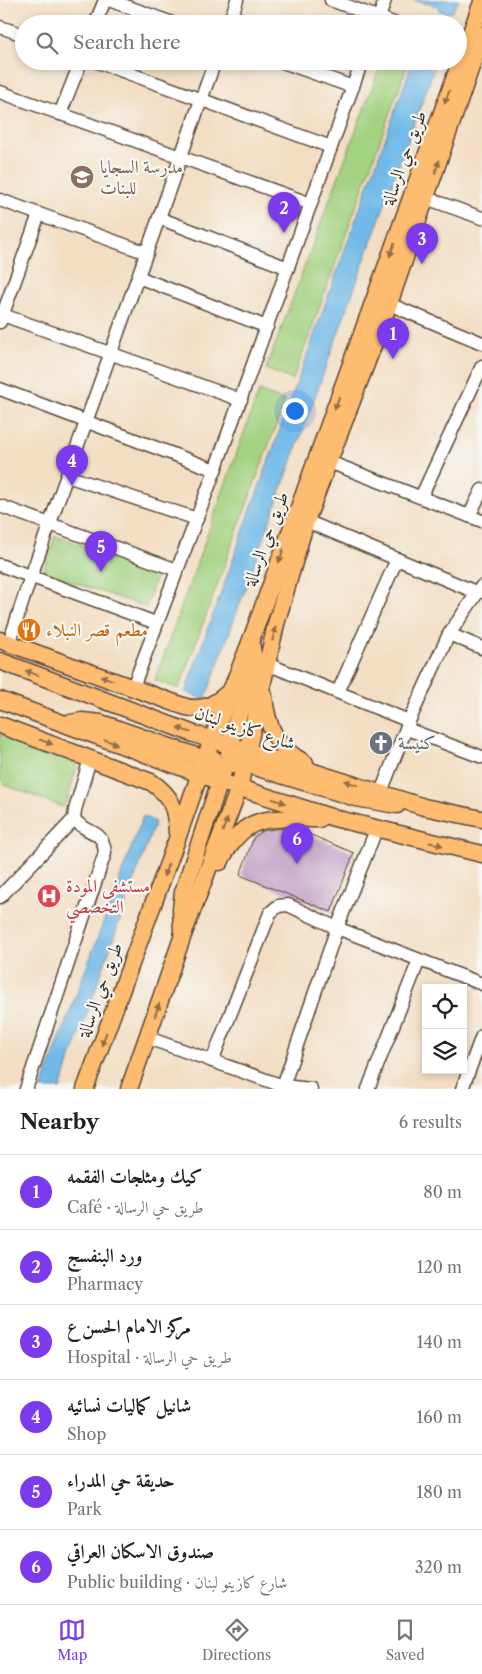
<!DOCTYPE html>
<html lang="en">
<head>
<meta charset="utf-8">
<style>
  body { margin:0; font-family:"Libre Caslon Text",Amiri,serif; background:#f6f6f6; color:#202124 }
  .controls { position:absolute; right:15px; bottom:15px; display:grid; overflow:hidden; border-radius:0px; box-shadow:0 2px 8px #0003 }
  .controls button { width:45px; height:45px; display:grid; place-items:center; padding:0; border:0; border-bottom:1px solid #e0e0e0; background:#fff; color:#202124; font:25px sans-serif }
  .you { position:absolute; left:294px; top:410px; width:18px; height:18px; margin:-12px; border:4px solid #fff; border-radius:50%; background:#1a73e8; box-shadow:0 0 0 8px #1a73e833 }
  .badge { display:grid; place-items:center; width:32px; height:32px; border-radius:50%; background:#7c3aed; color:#fff; font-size:16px; font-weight:700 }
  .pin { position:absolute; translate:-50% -41px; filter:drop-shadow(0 1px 2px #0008) }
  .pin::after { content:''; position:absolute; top:26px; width:18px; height:15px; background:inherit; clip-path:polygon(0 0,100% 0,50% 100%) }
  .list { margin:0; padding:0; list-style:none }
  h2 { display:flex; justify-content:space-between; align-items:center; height:65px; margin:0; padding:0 20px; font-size:21px }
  h2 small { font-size:16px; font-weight:400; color:#757577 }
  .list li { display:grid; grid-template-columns:32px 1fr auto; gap:15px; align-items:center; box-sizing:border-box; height:75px; padding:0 20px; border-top:1px solid #e0e0e0 }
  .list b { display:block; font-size:19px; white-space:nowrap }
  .list p { margin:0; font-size:16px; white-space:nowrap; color:#757577 }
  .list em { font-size:16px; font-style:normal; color:#757577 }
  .icon { flex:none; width:28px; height:28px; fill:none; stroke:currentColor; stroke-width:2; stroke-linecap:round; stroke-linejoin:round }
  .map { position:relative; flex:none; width:482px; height:1089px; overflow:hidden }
  .search { position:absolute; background:#fff; box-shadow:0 2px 8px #0003; left:15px; right:15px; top:15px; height:55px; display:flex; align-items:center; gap:12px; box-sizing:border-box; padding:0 18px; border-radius:28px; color:#757577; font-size:19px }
  .sheet { height:515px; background:#fff }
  nav { display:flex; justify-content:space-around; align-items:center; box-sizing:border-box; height:70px; border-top:1px solid #e0e0e0; background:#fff; font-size:14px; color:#757577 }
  nav a { display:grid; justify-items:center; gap:2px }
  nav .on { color:#7c3aed }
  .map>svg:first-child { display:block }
  .green { fill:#a3d280; stroke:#6f7e4f }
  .water { fill:#70b9e8; stroke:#567283 }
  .building { fill:#bf9bc2 }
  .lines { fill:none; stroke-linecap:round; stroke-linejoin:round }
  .minor-casing { stroke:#574537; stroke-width:15 }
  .major-casing { stroke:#574537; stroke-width:19 }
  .minor { stroke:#fff; stroke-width:12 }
  .major { stroke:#fdbc6f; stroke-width:16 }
  .oneway { fill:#926c42 }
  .labels { text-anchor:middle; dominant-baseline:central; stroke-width:4.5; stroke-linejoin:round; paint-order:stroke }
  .street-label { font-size:18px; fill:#3b2a1e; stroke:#f6f6f2 }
  .education-label { font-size:18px; fill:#785e54; stroke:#f6f6f2; text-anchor:start }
  .food-label { font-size:18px; fill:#c56008; stroke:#f6f6f2; text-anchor:start }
  .worship-label { font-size:18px; fill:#5b616d; stroke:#f6f6f2; text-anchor:start }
  .health-label { font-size:18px; fill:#be3a42; stroke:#f6f6f2; text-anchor:start }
</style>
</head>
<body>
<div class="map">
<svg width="482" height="1089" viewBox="0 0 482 1089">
  <rect width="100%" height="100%" fill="#f6f6f2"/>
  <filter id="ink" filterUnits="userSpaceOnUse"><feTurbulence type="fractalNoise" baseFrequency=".02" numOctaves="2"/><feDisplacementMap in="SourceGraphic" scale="10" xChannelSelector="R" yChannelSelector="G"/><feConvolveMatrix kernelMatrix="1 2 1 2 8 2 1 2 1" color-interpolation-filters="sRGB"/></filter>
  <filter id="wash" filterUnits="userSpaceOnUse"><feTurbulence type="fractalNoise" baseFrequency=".0096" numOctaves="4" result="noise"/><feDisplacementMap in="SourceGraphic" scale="20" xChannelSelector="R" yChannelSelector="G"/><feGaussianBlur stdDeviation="1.12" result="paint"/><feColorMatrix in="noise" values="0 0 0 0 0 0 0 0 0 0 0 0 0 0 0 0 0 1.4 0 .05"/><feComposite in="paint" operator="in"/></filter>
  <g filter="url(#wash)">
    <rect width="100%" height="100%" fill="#f3dec3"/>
    <g class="green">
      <path d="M382,61H409L293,380L266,369Z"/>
      <path d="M259,391L285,401L179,689L155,680Z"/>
      <path d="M55,536L158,571L146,607L43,572Z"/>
      <path d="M0,734L76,764L77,767L67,801L63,807L5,785L0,779Z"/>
    </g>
    <g class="water">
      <path d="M413,0H459L452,12L445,13L439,10L437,6Z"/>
      <path d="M413,61H432L434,69L205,700L185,692Z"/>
      <path d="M143,816L155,822L60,1089H41Z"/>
    </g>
    <g id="blocks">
      <path class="building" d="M274,829H297L354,853L331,912L240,875L254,837L263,831Z"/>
    </g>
  </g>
  <g filter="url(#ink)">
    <use href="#blocks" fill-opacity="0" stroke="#574537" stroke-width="1"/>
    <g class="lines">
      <g class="minor-casing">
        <g id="minor">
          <path d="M109,0L175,24"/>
          <path d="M331,0L396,24"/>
          <path d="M95,24L105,0"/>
          <path d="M229,24L237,0"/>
          <path d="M377,24L385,0"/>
          <path d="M0,27L24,35"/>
          <path d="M95,61L331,147"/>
          <path d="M280,61L353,87"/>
          <path d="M0,92L311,204"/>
          <path d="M60,114L81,61"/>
          <path d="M426,198L482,218"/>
          <path d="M0,200L147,253"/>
          <path d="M159,218L288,268"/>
          <path d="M138,277L267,327"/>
          <path d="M389,304L482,343"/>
          <path d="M0,314L241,400"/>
          <path d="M0,322L39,214"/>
          <path d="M0,389L215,470"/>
          <path d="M329,462L482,521"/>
          <path d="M67,476L197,519"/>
          <path d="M421,497L482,366"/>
          <path d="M0,506L177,570"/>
          <path d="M469,516L482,490"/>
          <path d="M306,521L478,593"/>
          <path d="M0,565L156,623"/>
          <path d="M449,634L482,648"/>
          <path d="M9,643L31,576L215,61"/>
          <path d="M267,664L409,721"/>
          <path d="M133,687L215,470L362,61"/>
          <path d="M338,692L397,559"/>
          <path d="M407,729L482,757"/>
          <path d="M381,792L409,721L449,634L482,586"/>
          <path d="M0,897L74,819"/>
          <path d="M148,1038L283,1086L311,1089"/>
          <path d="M212,1061L270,913L278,906L288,905L337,928L482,984"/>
          <path d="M283,1086L337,928L376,830"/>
          <path d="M26,1089L105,853C103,828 88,836 74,819L75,810L90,759"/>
          <path d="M368,1089L419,960"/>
          <path d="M462,1089L482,1036"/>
        </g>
      </g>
      <g class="major-casing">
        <g id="major">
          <path d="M0,640L186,707C205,711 217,703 230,691"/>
          <path d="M0,661L194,734L424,807L482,819"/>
          <path d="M264,696C267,727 276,748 305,763"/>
          <path d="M0,700L221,782L334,818L482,854"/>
          <path d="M70,723L82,721L101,723L205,759H214"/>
          <path d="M0,725L151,782C172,796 176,809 177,833"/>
          <path d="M229,754C231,743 233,733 236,723C245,692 259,676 251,642"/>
          <path d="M200,774C214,769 229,762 245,764L356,798L397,805"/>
          <path d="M220,862C246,811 269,819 319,819"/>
          <path d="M182,931L181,909L183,892L223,772"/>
          <path d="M85,1089L177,839L212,739L251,640L482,2"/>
          <path d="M129,1089L183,935L239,788L276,624L306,521L389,304L482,35"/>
        </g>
      </g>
      <use href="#minor" class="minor"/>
      <use href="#major" class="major"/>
    </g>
    <defs><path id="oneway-solid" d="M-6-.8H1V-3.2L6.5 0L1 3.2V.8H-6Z" transform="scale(1.25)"/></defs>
    <g class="oneway">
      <use href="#oneway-solid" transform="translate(447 97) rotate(110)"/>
      <use href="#oneway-solid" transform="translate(437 167) rotate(-71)"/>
      <use href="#oneway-solid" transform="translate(392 250) rotate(110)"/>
      <use href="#oneway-solid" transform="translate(337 403) rotate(110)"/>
      <use href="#oneway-solid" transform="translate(281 556) rotate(110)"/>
      <use href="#oneway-solid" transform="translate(274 634) rotate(-77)"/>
      <use href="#oneway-solid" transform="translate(32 673) rotate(-160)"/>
      <use href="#oneway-solid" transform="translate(107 678) rotate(-160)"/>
      <use href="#oneway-solid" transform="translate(184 730) rotate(-160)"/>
      <use href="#oneway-solid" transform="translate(46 742) rotate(20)"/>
      <use href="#oneway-solid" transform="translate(111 742) rotate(20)"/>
      <use href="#oneway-solid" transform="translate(351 783) rotate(-163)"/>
      <use href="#oneway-solid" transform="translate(279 801) rotate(18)"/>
      <use href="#oneway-solid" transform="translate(225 825) rotate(-69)"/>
      <use href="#oneway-solid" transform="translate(436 844) rotate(13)"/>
      <use href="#oneway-solid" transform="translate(166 870) rotate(110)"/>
      <use href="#oneway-solid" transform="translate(157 1010) rotate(-71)"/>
      <use href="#oneway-solid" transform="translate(104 1039) rotate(110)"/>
    </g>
  </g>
  <defs>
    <g id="school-disc" transform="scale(1.25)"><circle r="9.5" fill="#8d6e63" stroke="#f6f6f2"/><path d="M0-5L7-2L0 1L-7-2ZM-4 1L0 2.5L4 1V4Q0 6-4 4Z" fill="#fff"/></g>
    <g id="restaurant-disc" transform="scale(1.25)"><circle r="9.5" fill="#e8710a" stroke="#f6f6f2"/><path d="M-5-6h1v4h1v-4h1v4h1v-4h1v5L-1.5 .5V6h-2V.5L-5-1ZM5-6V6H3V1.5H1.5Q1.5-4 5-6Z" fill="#fff"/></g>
    <g id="church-disc" transform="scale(1.25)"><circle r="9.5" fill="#6b7280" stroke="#f6f6f2"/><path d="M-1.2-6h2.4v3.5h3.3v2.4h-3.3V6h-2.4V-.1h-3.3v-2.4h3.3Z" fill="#fff"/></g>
    <g id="hospital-disc" transform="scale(1.25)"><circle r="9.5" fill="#e0444e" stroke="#f6f6f2"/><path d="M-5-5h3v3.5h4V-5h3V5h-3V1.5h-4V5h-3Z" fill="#fff"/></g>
  </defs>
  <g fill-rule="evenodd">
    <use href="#school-disc" x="82" y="177"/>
    <use href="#restaurant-disc" x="29" y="630"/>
    <use href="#church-disc" x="381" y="743"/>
    <use href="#hospital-disc" x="49" y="896"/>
  </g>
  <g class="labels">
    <g class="street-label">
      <text transform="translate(404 158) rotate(-70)">طريق حي الرسالة</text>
      <text transform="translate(266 539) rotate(-70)">طريق حي الرسالة</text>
      <text transform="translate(245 728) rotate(18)">شارع كازينو لبنان</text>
      <text transform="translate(100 990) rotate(-70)">طريق حي الرسالة</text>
    </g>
    <g class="education-label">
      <text x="100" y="167">مدرسة السجايا<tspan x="100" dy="21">للبنات</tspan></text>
    </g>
    <g class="food-label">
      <text x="46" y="630">مطعم قصر النبلاء</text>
    </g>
    <g class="worship-label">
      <text x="398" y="743">كنيسة</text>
    </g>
    <g class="health-label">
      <text x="66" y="886">مستشفى المودة<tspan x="66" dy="21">التخصصي</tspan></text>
    </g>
  </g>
</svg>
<div class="controls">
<button><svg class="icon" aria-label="locate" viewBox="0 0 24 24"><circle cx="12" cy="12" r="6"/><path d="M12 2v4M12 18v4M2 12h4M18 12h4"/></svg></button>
<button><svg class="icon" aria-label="layers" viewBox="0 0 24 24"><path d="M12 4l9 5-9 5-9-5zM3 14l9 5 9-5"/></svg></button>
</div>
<div class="you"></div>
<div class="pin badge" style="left:393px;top:359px">1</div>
<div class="pin badge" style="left:284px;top:233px">2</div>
<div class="pin badge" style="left:422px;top:264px">3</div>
<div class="pin badge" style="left:72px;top:486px">4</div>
<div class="pin badge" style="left:101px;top:572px">5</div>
<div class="pin badge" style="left:297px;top:864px">6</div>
<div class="search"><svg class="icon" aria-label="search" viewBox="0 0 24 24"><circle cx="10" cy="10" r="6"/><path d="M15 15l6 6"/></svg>Search here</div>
</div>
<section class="sheet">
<h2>Nearby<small>6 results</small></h2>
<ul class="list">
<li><span class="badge">1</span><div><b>كيك ومثلجات الفقمه</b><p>Café · طريق حي الرسالة</p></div><em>80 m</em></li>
<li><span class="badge">2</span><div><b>ورد البنفسج</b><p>Pharmacy</p></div><em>120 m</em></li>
<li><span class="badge">3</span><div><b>مركز الامام الحسن ع</b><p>Hospital · طريق حي الرسالة</p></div><em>140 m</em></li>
<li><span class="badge">4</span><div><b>شانيل كماليات نسائيه</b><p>Shop</p></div><em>160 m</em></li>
<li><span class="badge">5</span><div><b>حديقة حي المدراء</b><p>Park</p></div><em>180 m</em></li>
<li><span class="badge">6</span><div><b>صندوق الاسكان العراقي</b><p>Public building · شارع كازينو لبنان</p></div><em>320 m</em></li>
</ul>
</section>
<nav>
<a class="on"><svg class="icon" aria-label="map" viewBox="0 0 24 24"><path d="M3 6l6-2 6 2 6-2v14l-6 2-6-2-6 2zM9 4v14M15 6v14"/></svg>Map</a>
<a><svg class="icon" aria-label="directions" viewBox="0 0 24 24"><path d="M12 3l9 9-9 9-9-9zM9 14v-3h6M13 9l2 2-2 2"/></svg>Directions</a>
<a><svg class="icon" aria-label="saved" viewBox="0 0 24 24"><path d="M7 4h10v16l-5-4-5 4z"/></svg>Saved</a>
</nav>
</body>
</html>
